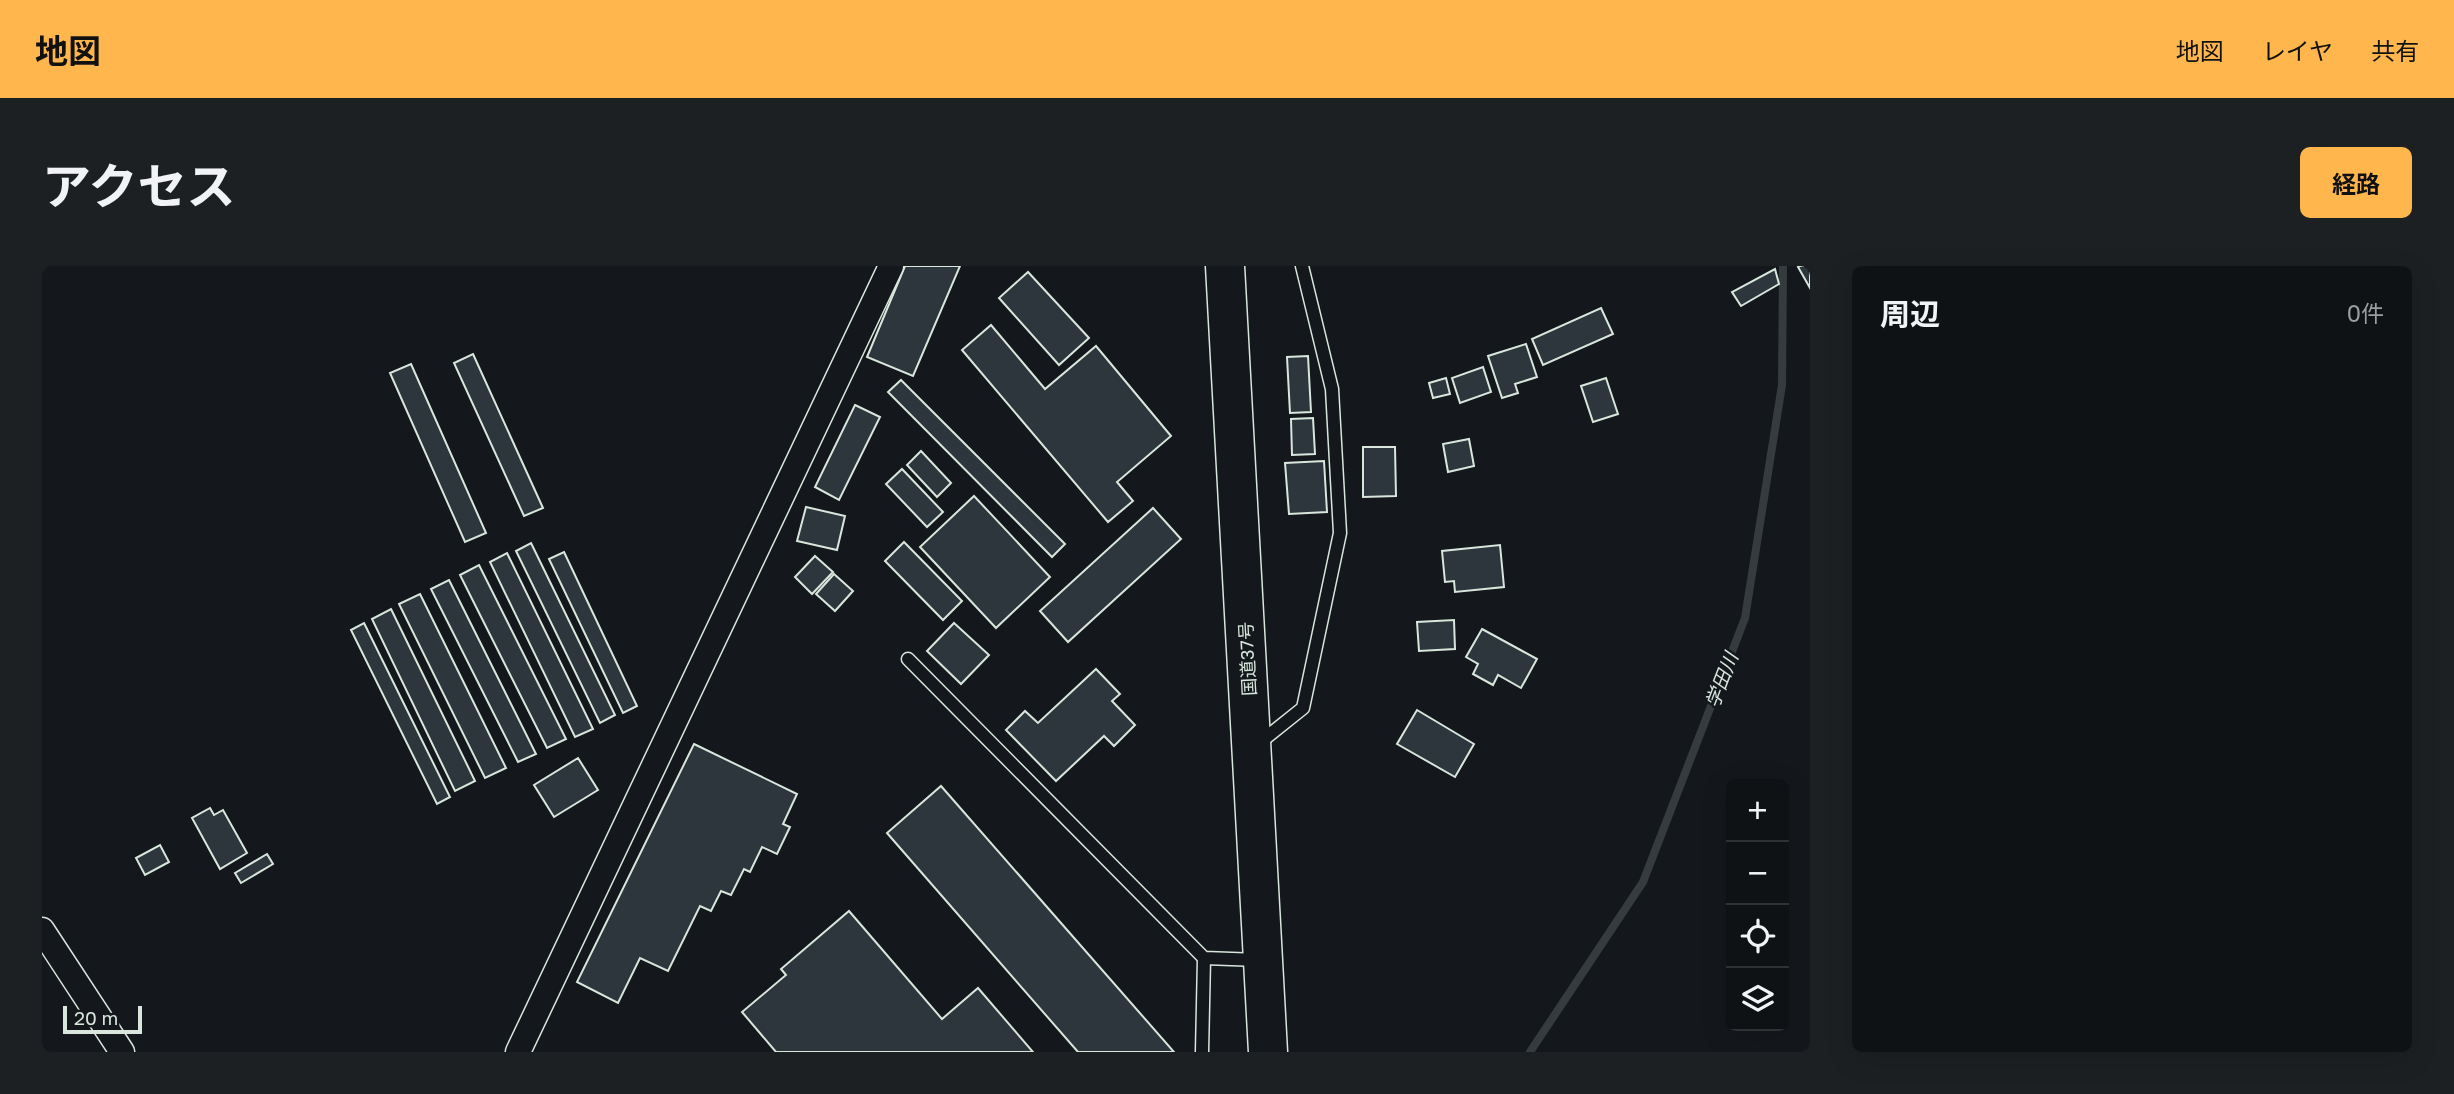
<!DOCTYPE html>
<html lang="ja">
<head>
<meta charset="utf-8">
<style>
  body { margin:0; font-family:"Golos Text","Noto Sans JP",sans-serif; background:#1d2022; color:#f1f3f6 }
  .controls { position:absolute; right:21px; bottom:21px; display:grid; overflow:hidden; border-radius:10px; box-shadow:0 7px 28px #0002 }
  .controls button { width:63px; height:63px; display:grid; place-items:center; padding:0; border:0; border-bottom:2px solid #2f3234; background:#0f1215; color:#f1f3f6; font:35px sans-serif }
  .scale { position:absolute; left:21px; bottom:18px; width:79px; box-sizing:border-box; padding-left:7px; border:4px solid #d8e6dc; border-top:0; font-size:19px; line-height:24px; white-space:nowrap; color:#d8e6dc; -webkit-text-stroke:5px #14181c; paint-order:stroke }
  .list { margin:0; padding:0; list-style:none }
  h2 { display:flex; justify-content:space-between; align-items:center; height:91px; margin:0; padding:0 28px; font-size:30px }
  h2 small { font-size:23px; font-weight:400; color:#9b9ea0 }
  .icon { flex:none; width:38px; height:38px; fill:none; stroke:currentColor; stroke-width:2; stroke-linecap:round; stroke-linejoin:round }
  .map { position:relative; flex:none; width:1768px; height:786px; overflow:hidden; border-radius:10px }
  header { display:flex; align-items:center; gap:42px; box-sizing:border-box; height:98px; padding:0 35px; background:#ffb74d; color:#111 }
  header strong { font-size:33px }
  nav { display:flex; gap:38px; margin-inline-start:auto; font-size:24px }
  .intro { display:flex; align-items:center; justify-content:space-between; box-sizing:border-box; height:168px; padding:0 42px }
  h1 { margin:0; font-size:49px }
  .button { padding:18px 32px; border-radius:10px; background:#ffb74d; color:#111; font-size:24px; font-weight:700 }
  main { display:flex; gap:42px; padding:0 42px }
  aside { flex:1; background:#0f1215; border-radius:10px; box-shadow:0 7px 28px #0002 }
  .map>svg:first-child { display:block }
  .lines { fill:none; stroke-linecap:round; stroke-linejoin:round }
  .stream { stroke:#363b3e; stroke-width:8 }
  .building { fill:#2c363c; stroke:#d8e6dc; stroke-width:2 }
  .lane-casing { stroke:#d8e6dc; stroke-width:15 }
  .street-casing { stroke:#d8e6dc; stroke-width:27 }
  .highway-casing { stroke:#d8e6dc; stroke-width:41 }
  .lane { stroke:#14181c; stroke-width:12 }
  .street { stroke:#14181c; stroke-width:24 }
  .highway { stroke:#14181c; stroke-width:38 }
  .labels { text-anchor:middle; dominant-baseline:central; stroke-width:5; stroke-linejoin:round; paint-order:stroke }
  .street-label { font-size:18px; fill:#d8e6dc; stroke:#14181c }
  .water-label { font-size:19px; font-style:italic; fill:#d8e6dc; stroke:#14181c }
</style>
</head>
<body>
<header>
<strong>地図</strong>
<nav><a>地図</a><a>レイヤ</a><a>共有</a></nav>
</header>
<div class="intro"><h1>アクセス</h1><a class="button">経路</a></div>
<main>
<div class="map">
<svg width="1768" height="786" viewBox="0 0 1768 786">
  <rect width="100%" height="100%" fill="#14181c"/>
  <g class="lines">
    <path class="stream" d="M1488,786L1601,616L1703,352L1740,119L1741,0"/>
  </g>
  <g class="building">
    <path d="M863,0H918L871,110L825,91Z"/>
    <path d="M1758,0H1768V22L1756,1Z"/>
    <path d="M1733,3L1737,18L1699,40L1690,26Z"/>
    <path d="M986,6L1047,72L1017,99L957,32Z"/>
    <path d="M1559,42L1571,68L1501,99L1490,73Z"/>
    <path d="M949,59L1003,123L1054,80L1129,170L1075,216L1091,235L1066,256L920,84Z"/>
    <path d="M1484,78L1495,111L1473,118L1476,127L1460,132L1446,90Z"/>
    <path d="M431,88L501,242L482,250L412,97Z"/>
    <path d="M1266,90L1269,146L1248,147L1245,91Z"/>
    <path d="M369,98L444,267L423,276L348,107Z"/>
    <path d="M1441,101L1449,126L1418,137L1410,112Z"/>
    <path d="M1404,112L1408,128L1391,132L1387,117Z"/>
    <path d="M1564,112L1576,148L1551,156L1539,120Z"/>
    <path d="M859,114L1023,278L1010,291L846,126Z"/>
    <path d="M813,139L838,151L797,234L773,221Z"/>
    <path d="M1271,152L1273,188L1250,189L1249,153Z"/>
    <path d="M1427,173L1432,200L1406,206L1401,178Z"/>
    <path d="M1321,181H1353L1354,230L1321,231Z"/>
    <path d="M879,185L909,217L895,231L865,199Z"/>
    <path d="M1282,195L1285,246L1247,248L1243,197Z"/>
    <path d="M860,203L901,246L885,261L844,218Z"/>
    <path d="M932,230L1008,311L954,362L878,281Z"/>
    <path d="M764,241L803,250L795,284L755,275Z"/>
    <path d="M1111,242L1139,273L1026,376L998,345Z"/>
    <path d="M862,276L920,335L901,354L843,295Z"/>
    <path d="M489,277L573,449L558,457L474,285Z"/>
    <path d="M1458,279L1462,321L1413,326L1412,315L1403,316L1400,285Z"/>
    <path d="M522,286L595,440L581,447L507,293Z"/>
    <path d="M465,287L551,463L533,471L448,296Z"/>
    <path d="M773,290L791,306L770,328L753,311Z"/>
    <path d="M437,299L524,473L505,482L418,309Z"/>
    <path d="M792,308L811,325L793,345L774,328Z"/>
    <path d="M407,314L494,488L476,496L389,323Z"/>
    <path d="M378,328L464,502L443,512L357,338Z"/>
    <path d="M349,343L433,515L413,525L330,353Z"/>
    <path d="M1412,354L1413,383L1377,385L1375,356Z"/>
    <path d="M322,357L408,531L395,538L309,364Z"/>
    <path d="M912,357L947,389L919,418L885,385Z"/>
    <path d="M1440,363L1495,393L1479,422L1456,409L1451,419L1431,408L1436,398L1424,391Z"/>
    <path d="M1054,403L1078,428L1070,435L1093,459L1072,480L1062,470L1014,515L964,464L983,445L996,457Z"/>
    <path d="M1375,444L1432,478L1413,511L1355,478Z"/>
    <path d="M652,478L755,528L741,558L748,561L735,588L720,581L708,606L702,603L689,629L679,625L669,645L658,640L626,705L598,692L576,737L535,716Z"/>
    <path d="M536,492L556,524L512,551L492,519Z"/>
    <path d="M899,520L1132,786H1036L845,567Z"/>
    <path d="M168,542L172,549L181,544L205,587L178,603L150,552Z"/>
    <path d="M118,579L127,596L103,609L94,592Z"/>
    <path d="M225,588L231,598L199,617L193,607Z"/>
    <path d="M807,645L900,753L936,722L991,786H734L700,746L744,709L739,703Z"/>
  </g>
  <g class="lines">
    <g class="lane-casing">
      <g id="lane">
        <path d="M866,393L1162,692L1217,694"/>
        <path d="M1216,478L1261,442L1298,267L1290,123L1260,0"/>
        <path d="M1160,786L1162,692"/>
      </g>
    </g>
    <g class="street-casing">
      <g id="street">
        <path d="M0,664L80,786"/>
        <path d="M476,786L849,0"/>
      </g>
    </g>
    <g class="highway-casing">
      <path id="highway" d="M1183,0L1226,786"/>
    </g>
    <use href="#lane" class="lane"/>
    <use href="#street" class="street"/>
    <use href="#highway" class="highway"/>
  </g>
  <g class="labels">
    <g class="street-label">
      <text transform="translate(1205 393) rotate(-93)">国道37号</text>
    </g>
    <g class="water-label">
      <text transform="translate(1679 414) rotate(-69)">学田川</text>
    </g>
  </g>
</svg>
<div class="controls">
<button>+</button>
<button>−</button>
<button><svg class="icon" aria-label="locate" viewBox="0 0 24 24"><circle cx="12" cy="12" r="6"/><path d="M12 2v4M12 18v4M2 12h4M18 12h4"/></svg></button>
<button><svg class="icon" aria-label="layers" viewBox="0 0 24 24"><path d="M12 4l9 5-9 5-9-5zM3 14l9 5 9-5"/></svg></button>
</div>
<div class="scale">20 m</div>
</div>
<aside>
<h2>周辺<small>0件</small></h2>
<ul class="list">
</ul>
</aside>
</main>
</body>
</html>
